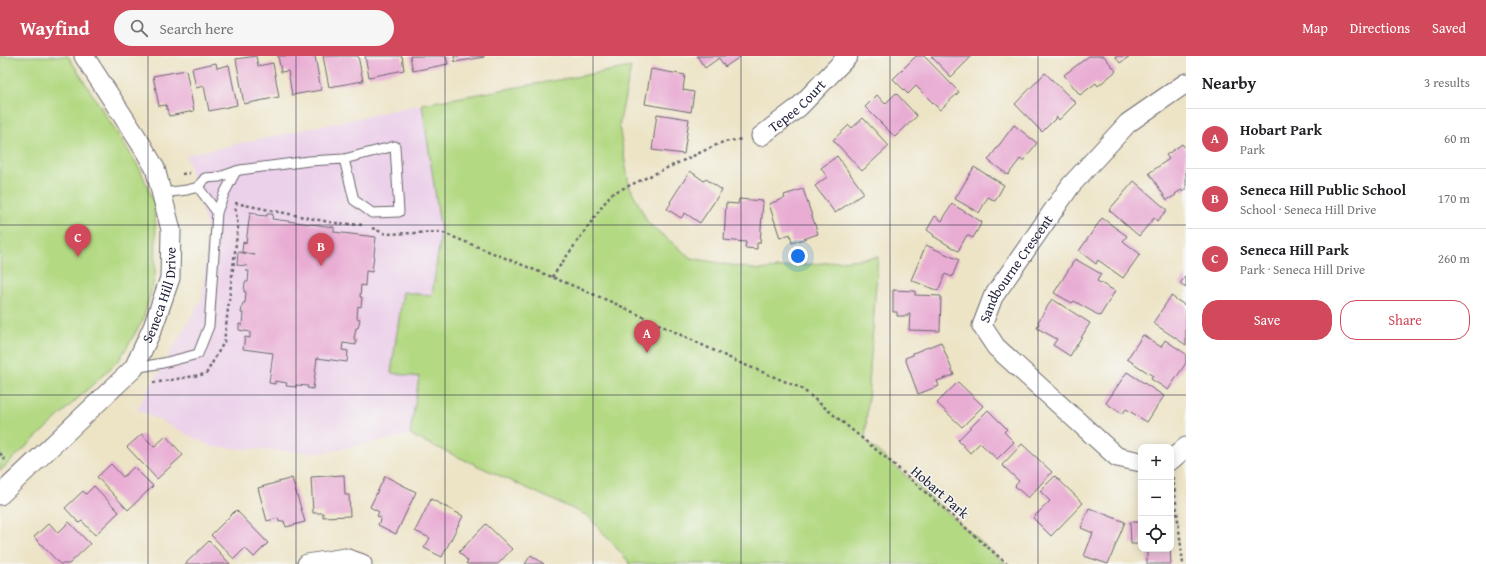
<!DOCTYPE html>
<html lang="en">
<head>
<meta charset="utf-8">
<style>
  body { margin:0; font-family:"Gentium Book Plus",serif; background:#f6f6f6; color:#202124 }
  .controls { position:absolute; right:12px; bottom:12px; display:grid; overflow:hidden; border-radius:8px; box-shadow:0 2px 10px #0003 }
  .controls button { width:36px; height:36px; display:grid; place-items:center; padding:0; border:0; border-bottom:1px solid #e0e0e0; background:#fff; color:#202124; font:20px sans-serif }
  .you { position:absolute; left:798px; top:200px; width:14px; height:14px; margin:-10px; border:3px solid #fff; border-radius:50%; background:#1a73e8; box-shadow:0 0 0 6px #1a73e833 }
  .badge { display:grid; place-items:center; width:26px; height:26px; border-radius:50%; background:#d1495b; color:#fff; font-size:13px; font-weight:700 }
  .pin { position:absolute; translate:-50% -33px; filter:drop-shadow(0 1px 2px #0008) }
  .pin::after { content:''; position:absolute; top:21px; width:14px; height:12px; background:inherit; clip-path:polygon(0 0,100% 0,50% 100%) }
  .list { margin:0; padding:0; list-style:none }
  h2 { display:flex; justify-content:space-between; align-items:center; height:52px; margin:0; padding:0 16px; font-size:17px }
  h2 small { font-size:13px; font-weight:400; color:#757577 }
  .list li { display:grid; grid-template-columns:26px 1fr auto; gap:12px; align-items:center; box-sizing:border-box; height:60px; padding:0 16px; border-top:1px solid #e0e0e0 }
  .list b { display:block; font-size:15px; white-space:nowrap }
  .list p { margin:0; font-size:13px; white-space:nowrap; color:#757577 }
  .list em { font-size:13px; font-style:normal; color:#757577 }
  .actions { display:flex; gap:8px; padding:12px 16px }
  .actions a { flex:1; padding:9px 0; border:1px solid #d1495b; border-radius:16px; text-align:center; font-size:14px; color:#d1495b }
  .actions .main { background:#d1495b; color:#fff }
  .icon { flex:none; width:22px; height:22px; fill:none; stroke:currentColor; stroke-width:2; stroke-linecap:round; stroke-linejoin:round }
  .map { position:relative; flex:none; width:1186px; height:508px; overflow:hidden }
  header { display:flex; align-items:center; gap:24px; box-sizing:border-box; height:56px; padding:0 20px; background:#d1495b; color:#fff }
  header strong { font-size:19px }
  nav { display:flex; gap:22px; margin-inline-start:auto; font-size:14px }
  .search { width:280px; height:36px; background:#f6f6f6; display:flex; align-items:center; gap:10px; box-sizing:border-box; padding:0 14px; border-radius:22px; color:#757577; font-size:15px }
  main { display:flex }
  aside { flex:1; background:#fff }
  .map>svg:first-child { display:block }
  .built { fill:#ecd1ea }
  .green { fill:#b3d982; stroke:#6a7e5e }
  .building { fill:#e9add4 }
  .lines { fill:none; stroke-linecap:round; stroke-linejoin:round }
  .service-casing { stroke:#69666c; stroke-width:11 }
  .minor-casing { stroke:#69666c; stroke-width:21 }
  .path { stroke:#69666c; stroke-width:2.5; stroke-dasharray:3 3; stroke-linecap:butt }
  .service { stroke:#fff; stroke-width:9 }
  .minor { stroke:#fff; stroke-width:19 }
  .grid { fill:none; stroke:#22223b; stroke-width:1; stroke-opacity:0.55 }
  .labels { text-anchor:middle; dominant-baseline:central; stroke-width:3; stroke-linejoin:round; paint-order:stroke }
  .street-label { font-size:14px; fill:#22223b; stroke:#f6f6f2 }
</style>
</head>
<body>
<header>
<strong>Wayfind</strong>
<div class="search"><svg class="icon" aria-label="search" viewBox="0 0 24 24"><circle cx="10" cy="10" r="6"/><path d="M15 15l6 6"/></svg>Search here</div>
<nav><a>Map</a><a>Directions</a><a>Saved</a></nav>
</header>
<main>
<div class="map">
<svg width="1186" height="508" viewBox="0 0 1186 508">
  <rect width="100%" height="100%" fill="#f6f6f2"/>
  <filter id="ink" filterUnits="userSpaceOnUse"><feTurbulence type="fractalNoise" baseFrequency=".025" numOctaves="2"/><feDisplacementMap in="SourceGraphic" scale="8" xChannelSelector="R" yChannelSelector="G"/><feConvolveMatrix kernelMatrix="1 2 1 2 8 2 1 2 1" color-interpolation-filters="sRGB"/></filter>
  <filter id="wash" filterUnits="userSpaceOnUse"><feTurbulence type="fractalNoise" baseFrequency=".012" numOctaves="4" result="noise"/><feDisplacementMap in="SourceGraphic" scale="16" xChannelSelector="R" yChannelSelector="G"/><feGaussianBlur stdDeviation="0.9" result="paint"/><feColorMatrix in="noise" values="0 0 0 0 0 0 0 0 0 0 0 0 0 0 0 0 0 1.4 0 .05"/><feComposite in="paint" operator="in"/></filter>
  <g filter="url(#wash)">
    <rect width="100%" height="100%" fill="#ede4c6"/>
    <path class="built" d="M422,48L441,176L410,379L321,397L212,391L137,353L202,243L208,176L186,99Z"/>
    <g class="green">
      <path d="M0,0H68L140,113L154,147L156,182L155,221L143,264L119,304L0,415Z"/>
      <path d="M631,11L619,70L629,129L648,167L691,202L759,214L878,201L865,384L1006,508H628L629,506L588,460L410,379L419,321L391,317L403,236L432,240L441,176L422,48Z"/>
    </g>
    <g id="blocks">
      <g class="building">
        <path d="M256,0L258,10L273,7L279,41L244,48L236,3Z"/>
        <path d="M278,0H315L321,34L292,39L288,15L281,16Z"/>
        <path d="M323,0H358L363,25L329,31Z"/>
        <path d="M365,0H402L404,14L369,21Z"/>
        <path d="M410,0H446L448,8L413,15Z"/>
        <path d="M454,0H484V1L455,6Z"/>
        <path d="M697,0H741L725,11L719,2L705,12Z"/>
        <path d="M916,0H924L959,36L940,54L916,30L908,38L893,23Z"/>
        <path d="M931,0H972L951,21Z"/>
        <path d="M1089,0H1104L1116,15L1098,30L1096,27L1080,39L1064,19Z"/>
        <path d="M1115,0H1130L1120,7Z"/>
        <path d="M216,7L217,12L229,9L237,49L209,55L204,30L196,32L192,12Z"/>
        <path d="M651,13L685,19L683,34L694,36L691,56L645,48Z"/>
        <path d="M186,14L194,55L169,60L166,49L159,50L153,20Z"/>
        <path d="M1045,17L1076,47L1059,64L1057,61L1042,76L1015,48Z"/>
        <path d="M896,37L917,60L895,81L865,51L877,39L885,48Z"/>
        <path d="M657,58L689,63L684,98L652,94Z"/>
        <path d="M863,62L889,90L862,115L833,84L849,69L852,72Z"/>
        <path d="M1014,69L1037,87L1023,105L1020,103L1008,119L988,104Z"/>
        <path d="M1182,88L1186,93V134L1183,136L1182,134L1178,136L1175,138L1176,139L1167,144L1149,117L1169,103L1166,99Z"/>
        <path d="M837,100L864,137L835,157L815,130L827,121L821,112Z"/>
        <path d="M974,111L1004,129L995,145L988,141L979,157L955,143Z"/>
        <path d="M690,115L704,125L706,123L722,134L700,167L685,157L681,162L667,153L671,147L670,146Z"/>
        <path d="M1134,125L1167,154L1157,165L1154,162L1139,180L1109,154Z"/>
        <path d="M803,133L818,178L792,187L790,178L780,182L769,148L785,142L784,139Z"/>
        <path d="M739,143L763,145L760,187H757V193L745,192L746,186L724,184L726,147L738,148Z"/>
        <path d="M952,148L982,166L973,182L967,179L958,195L933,180L934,179L927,174L935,160L942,165Z"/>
        <path d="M250,156L256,157V159L267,160V158H273L272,163L334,171V176L376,181L372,216L366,215L365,230L361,229L360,241H362L361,251L358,250L357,262L360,263L358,272H356L354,283L356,284V289L343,287L342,294L348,295L347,306L317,302L313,333L307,332L308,330L296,329V331L286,330L287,327L275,325V328L269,327L273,297L243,293L245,281L250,282V276L239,274V268L242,269L243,257H241L243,247H245L246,236H244L245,226H248L249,215H246L247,210L237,209L238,196L255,199L242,196L243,186L246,187Z"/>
        <path d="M1102,162L1127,180L1123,185L1140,198L1123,222L1098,204L1096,208L1079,195Z"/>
        <path d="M926,189L959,204L952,221L945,218L938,235L911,224Z"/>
        <path d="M1075,203L1101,218L1097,225L1115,235L1100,260L1074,245L1072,247L1054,237Z"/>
        <path d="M1186,219V232L1180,228Z"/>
        <path d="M893,234L915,235V239L941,240L940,275L909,274L910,257H908V260H897V256H893Z"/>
        <path d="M1171,240L1186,250V289L1153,267Z"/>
        <path d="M1052,243L1090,267L1070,300L1053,289L1057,283L1037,272L1039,267L1038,266Z"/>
        <path d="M1143,279L1161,291L1165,284L1186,298V307L1168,334L1151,323L1153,320L1127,303Z"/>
        <path d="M941,286L954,319L937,325L939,330L918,338L905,302L913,299V297Z"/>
        <path d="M1127,316L1164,340L1147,366L1126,353L1122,358L1106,347Z"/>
        <path d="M958,326L983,350L962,371L937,347Z"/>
        <path d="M988,354L1007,373L1004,376L1014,386L997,403L980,387L970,397L958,384Z"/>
        <path d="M142,378L154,391L166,380L183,399L157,423L127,391Z"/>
        <path d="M1022,388L1052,416L1028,442L1015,430L1019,425L1002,409Z"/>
        <path d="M111,408L123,421L134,411L153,430L128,454L97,421Z"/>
        <path d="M344,419L345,439H349L350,460L323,461V457H313L311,421Z"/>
        <path d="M385,420L416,436L396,478L378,469L381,462L377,460L379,456L370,451Z"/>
        <path d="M1055,420L1083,447L1051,480L1033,462L1050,445L1040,435Z"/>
        <path d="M292,422L305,466L286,471L284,465L279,466L278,462L267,465L258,432Z"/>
        <path d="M94,430L119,456L95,479L82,465L79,467L65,452L83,435L86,438Z"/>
        <path d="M431,443L463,460L442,501L424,492L430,482L415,475Z"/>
        <path d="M1089,452L1125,466L1108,508L1084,500L1093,477L1081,472Z"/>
        <path d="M236,454L268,487L254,501L245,492L234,503L211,479Z"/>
        <path d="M69,466L90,488L69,508H60L34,481L49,467L58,477Z"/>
        <path d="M1130,466H1141V488H1131Z"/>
        <path d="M486,468L512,493L498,508H467L466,507L468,505L459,496Z"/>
        <path d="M209,485L230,508H185Z"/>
        <path d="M1147,493H1170L1171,508H1147Z"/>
        <path d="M531,499L544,508H525Z"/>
      </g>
    </g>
  </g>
  <g filter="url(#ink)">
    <use href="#blocks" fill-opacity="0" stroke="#69666c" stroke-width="1"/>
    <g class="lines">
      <g class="service-casing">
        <g id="service">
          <path d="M163,137L187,134L198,131L205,122L219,121L240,114L309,105L344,103L395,90L399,156L372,157L354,144L344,103"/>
          <path d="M217,156L224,138L236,115"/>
          <path d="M134,312L163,307L198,298L209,270L217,156L198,131"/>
        </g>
      </g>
      <g class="minor-casing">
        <g id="minor">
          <path id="s1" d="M761,80L799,51L848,0"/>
          <path d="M1171,404L1186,391"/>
          <path id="s2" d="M1141,406L1117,401L996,291L982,270L993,241L1071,129L1128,67L1186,27"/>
          <path id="s3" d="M0,439L134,312L153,271L170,222L171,174L155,112L141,88L84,0"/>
          <path d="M307,508L345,502L362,508"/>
        </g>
      </g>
      <g class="path">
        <path d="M182,118L190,117"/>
        <path d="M235,147L334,167L364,169"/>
        <path d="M372,172L386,178L441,176L552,221L614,247L738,306L801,332L891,406L1007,508"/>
        <path d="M552,221L611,138L723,86L743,83"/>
        <path d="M153,327L206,318L224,286L238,171L235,150"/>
        <path d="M0,397L5,404"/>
        <path d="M1173,421L1183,508"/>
      </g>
      <use href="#service" class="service"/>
      <use href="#minor" class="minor"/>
    </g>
  </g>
  <path class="grid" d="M148,0V508M296,0V508M445,0V508M593,0V508M741,0V508M890,0V508M1038,0V508M0,169H1186M0,339H1186"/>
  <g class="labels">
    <g class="street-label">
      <text stroke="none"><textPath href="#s1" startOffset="47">Tepee Court</textPath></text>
      <text stroke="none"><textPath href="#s2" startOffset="280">Sandbourne Crescent</textPath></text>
      <text stroke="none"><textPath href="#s3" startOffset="263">Seneca Hill Drive</textPath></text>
      <text transform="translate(940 436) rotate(41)">Hobart Park</text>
    </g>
  </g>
</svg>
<div class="controls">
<button>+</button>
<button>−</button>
<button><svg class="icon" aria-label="locate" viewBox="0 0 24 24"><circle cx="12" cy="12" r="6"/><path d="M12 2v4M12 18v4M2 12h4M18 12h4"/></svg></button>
</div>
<div class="you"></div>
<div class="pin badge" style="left:647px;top:297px">A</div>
<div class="pin badge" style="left:321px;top:210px">B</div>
<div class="pin badge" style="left:78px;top:201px">C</div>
</div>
<aside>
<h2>Nearby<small>3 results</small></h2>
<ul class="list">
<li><span class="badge">A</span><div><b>Hobart Park</b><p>Park</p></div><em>60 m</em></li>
<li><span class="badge">B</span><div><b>Seneca Hill Public School</b><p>School · Seneca Hill Drive</p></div><em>170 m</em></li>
<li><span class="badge">C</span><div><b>Seneca Hill Park</b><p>Park · Seneca Hill Drive</p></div><em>260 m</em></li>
</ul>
<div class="actions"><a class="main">Save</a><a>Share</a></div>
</aside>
</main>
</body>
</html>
